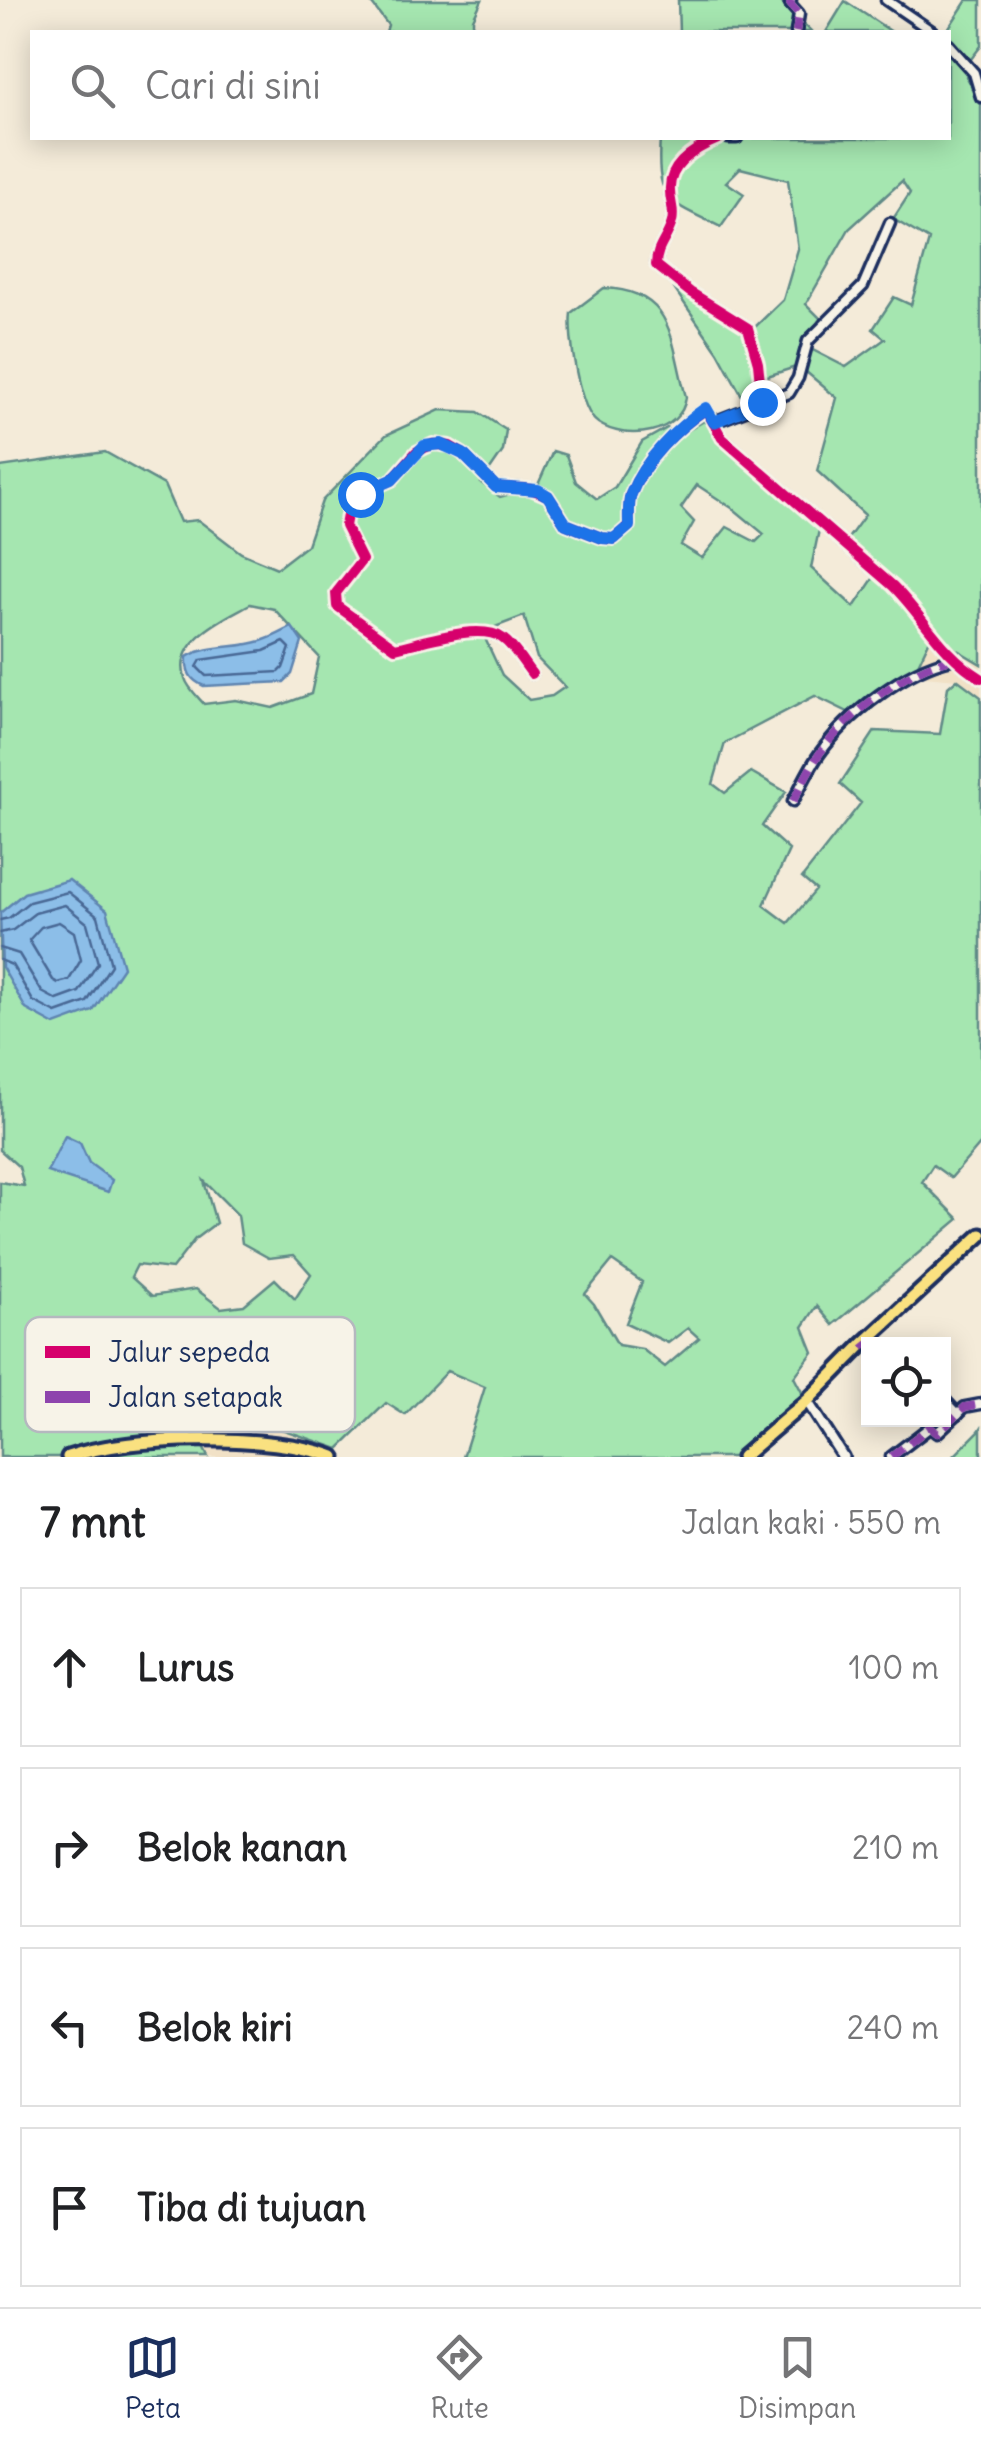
<!DOCTYPE html>
<html lang="id">
<head>
<meta charset="utf-8">
<style>
  body { margin:0; font-family:Delius,sans-serif; background:#f2f2f2; color:#202124 }
  .controls { position:absolute; right:30px; bottom:30px; display:grid; overflow:hidden; border-radius:0px; box-shadow:0 5px 25px #0003 }
  .controls button { width:90px; height:90px; display:grid; place-items:center; padding:0; border:0; border-bottom:2px solid #e0e0e0; background:#fff; color:#202124; font:50px sans-serif }
  .stop { position:absolute; width:30px; height:30px; margin:-22px; border:8px solid #1a73e8; border-radius:50%; background:#fff }
  .stop.end { background:#1a73e8; border-color:#fff; box-shadow:0 2px 10px #0008 }
  .list { margin:0; padding:0; list-style:none }
  h2 { display:flex; justify-content:space-between; align-items:center; height:130px; margin:0; padding:0 40px; font-size:42px }
  h2 small { font-size:32px; font-weight:400; color:#757577 }
  .list li { display:grid; grid-template-columns:65px 1fr auto; gap:30px; align-items:center; box-sizing:border-box; height:160px; margin:0 20px 20px; padding:0 20px; border:2px solid #e0e0e0; border-radius:0px }
  .list b { display:block; font-size:38px; white-space:nowrap }
  .list em { font-size:32px; font-style:normal; color:#757577 }
  .icon { flex:none; width:55px; height:55px; fill:none; stroke:currentColor; stroke-width:2; stroke-linecap:round; stroke-linejoin:round }
  .map { position:relative; flex:none; width:981px; height:1457px; overflow:hidden }
  .search { position:absolute; background:#fff; box-shadow:0 5px 25px #0003; left:30px; right:30px; top:30px; height:110px; display:flex; align-items:center; gap:25px; box-sizing:border-box; padding:0 35px; border-radius:0px; color:#757577; font-size:38px }
  .sheet { height:850px; background:#fff }
  nav { display:flex; justify-content:space-around; align-items:center; box-sizing:border-box; height:140px; border-top:2px solid #e0e0e0; background:#fff; font-size:28px; color:#757577 }
  nav a { display:grid; justify-items:center; gap:5px }
  nav .on { color:#1b2f5e }
  .map>svg:first-child { display:block }
  .built { fill:#f1e1c6 }
  .green { fill:#a5e6b0; stroke:#608a87; stroke-width:2.5; fill-rule:evenodd }
  .water { fill:#8cbee8; stroke:#5f85b1; stroke-width:2.5 }
  .lines { fill:none; stroke-linecap:round; stroke-linejoin:round }
  .shore { stroke:#486895; stroke-width:2.5 }
  .minor-casing { stroke:#1b2f5e; stroke-width:15 }
  .tertiary-casing { stroke:#1b2f5e; stroke-width:16 }
  .primary-casing { stroke:#1b2f5e; stroke-width:19 }
  .minor { stroke:#f7f3e8; stroke-width:8 }
  .tertiary { stroke:#f7f3e8; stroke-width:9 }
  .primary { stroke:#fae180; stroke-width:11 }
  .quiet { stroke:#8e44ad; stroke-width:8; stroke-dasharray:15 8; stroke-linecap:butt }
  .cycleway-casing { stroke:#f7f3e8; stroke-width:16 }
  .cycleway { stroke:#d6006c; stroke-width:10 }
  .route { stroke:#1a73e8; stroke-width:12 }
  .key { fill:#f7f3e8; stroke:#b5b8bf; stroke-width:2.5 }
  .key-label { font-size:28px; fill:#1b2f5e }
</style>
</head>
<body>
<div class="map">
<svg width="981" height="1457" viewBox="0 0 981 1457">
  <rect width="100%" height="100%" fill="#f4ebd9"/>
  <filter id="ink" filterUnits="userSpaceOnUse"><feTurbulence type="fractalNoise" baseFrequency=".01" numOctaves="2"/><feDisplacementMap in="SourceGraphic" scale="20" xChannelSelector="R" yChannelSelector="G"/><feConvolveMatrix kernelMatrix="1 2 1 2 8 2 1 2 1" color-interpolation-filters="sRGB"/></filter>
  <g filter="url(#ink)">
    <g class="built">
      <path d="M932,634L981,664V697L957,679L913,675Z"/>
      <path d="M245,1391L281,1429L339,1449L334,1457H208L199,1439Z"/>
    </g>
    <g class="green">
      <path d="M369,0H482L473,19V32H386L388,25Z"/>
      <path d="M678,0H779L812,32H679Z"/>
      <path d="M967,0H981V46L971,59L966,76L981,101V664L932,635L913,675L870,694L850,713L815,696L725,743L713,784L725,793L751,772L786,792L762,826L789,850L764,905L788,923L816,890L802,878L861,803L840,784L875,731L940,734L948,687L957,679L981,697V1143L951,1178L933,1165L922,1182L959,1219L833,1325L817,1306L803,1327L813,1352L794,1377L806,1400L734,1457H463L485,1387L447,1371L405,1415L386,1403L339,1449L281,1429L245,1391L199,1439L208,1457H0V1182L24,1186L19,1167L0,1150V467L105,452L164,485L180,522L198,520L241,553L277,568L307,545L322,501L386,435L440,410L478,412L506,430L503,451L481,483L500,497L537,487L553,451L566,455L576,482L597,499L615,487L642,442L667,428L679,436L704,421L820,525L811,568L854,607L879,570L846,541L865,515L817,471L837,398L799,366L755,380L757,401L747,405L718,352L673,287L700,305L754,328L783,300L798,249L788,180L740,168L726,182L744,194L721,227C667,201 656,202 660,138H948V32H946ZM902,181L910,193L893,219L929,240L911,305L894,297L873,329L885,339L846,367L805,346L820,318L806,304L849,229ZM697,485L735,510L764,534L756,542L727,527L702,558L681,545L694,522L681,508ZM250,604L274,609L319,657L311,694L273,708L236,700L204,704C198,697 187,687 185,678C173,640 225,618 250,604ZM524,616L537,658L565,687L552,696L529,700L502,675L482,632ZM204,1181L238,1215L242,1243L269,1258L294,1255L311,1274L295,1299L275,1279L244,1305L221,1308L196,1289L152,1296L131,1277L137,1265L172,1269L195,1239L216,1223ZM612,1261L642,1282L626,1323L668,1343L688,1328L699,1338L665,1367L642,1349L618,1345L594,1304L585,1294Z"/>
      <path d="M845,1L892,32H826Z"/>
      <path d="M604,288C675,291 670,340 686,397C682,434 626,442 598,423C579,411 568,335 571,313Z"/>
      <path d="M981,1428V1457H953L979,1431Z"/>
    </g>
    <g class="water">
      <path d="M292,627L302,642L292,674L284,682L204,686C190,680 186,672 187,657C207,644 238,649 261,641C272,638 282,632 292,627Z"/>
      <path d="M69,880L107,910L123,967L93,1011L55,1025L26,1009L2,967L0,913L24,893Z"/>
      <path d="M65,1136L80,1143L89,1163L112,1180L108,1192L47,1172Z"/>
    </g>
    <g class="lines">
      <g class="shore">
        <path d="M284,642L290,648L283,668L279,672L206,676L197,667L201,660L264,651Z"/>
        <path d="M0,920L9,918L29,902L68,892L98,916L111,965L87,1002L56,1013L33,1001L12,965L0,960"/>
        <path d="M59,922L74,932L81,960L69,980L58,983L53,980L29,940L41,927Z"/>
        <path d="M0,933L13,930L35,913L65,905L87,923L98,963L79,992L57,1000L42,992L19,954L0,948"/>
      </g>
      <g class="minor-casing">
        <g id="minor">
          <path d="M791,0L790,4L799,14L796,32"/>
          <path d="M886,0L933,32"/>
          <path d="M948,44L974,73L981,97"/>
          <path d="M720,138C698,147 668,163 670,191C670,203 675,209 672,222C668,238 656,247 656,265L690,292L748,328L758,363L762,402"/>
          <path d="M728,138H737"/>
          <path d="M714,422L789,393L798,378L808,341L863,286L890,223"/>
          <path d="M532,674C523,663 514,646 502,638C480,622 419,643 395,648L337,606L336,593L362,560L345,526L349,504L360,494L392,480L416,452L433,444L450,446L463,454L496,487L531,489L548,496L566,524L602,538L614,539L629,526C629,516 628,503 631,494C644,460 677,428 706,409L722,438L893,586C924,617 942,655 981,678"/>
          <path d="M793,801C802,785 809,768 820,753C848,714 905,669 952,659"/>
          <path d="M944,1399L958,1414"/>
          <path d="M891,1457L930,1427L937,1433L965,1407L981,1404"/>
        </g>
      </g>
      <g class="tertiary-casing">
        <path id="tertiary" d="M807,1401L843,1457"/>
      </g>
      <g class="primary-casing">
        <g id="primary">
          <path d="M68,1457C130,1435 272,1433 334,1457"/>
          <path d="M742,1457L807,1401L864,1343L981,1235"/>
        </g>
      </g>
      <use href="#minor" class="minor"/>
      <use href="#tertiary" class="tertiary"/>
      <use href="#primary" class="primary"/>
      <g class="quiet">
        <path d="M791,0L790,4L799,14L796,32"/>
        <path d="M793,801C802,785 809,768 820,753C848,714 905,669 952,659"/>
        <path d="M864,1343L868,1348"/>
        <path d="M891,1457L930,1427L937,1433L965,1407L981,1404"/>
      </g>
      <g class="cycleway-casing">
        <g id="cycleway">
          <path d="M720,138C698,147 668,163 670,191C670,203 675,209 672,222C668,238 656,247 656,265L690,292L748,328L758,363L762,402"/>
          <path d="M532,674C523,663 514,646 502,638C480,622 419,643 395,648L337,606L336,593L362,560L345,526L349,504L360,494L392,480L416,452L433,444L450,446L463,454L496,487L531,489L548,496L566,524L602,538L614,539L629,526C629,516 628,503 631,494C644,460 677,428 706,409L722,438L893,586C924,617 942,655 981,678"/>
        </g>
      </g>
      <use href="#cycleway" class="cycleway"/>
    </g>
  </g>
  <g class="lines" filter="url(#ink)">
    <path class="route" d="M360,494L392,480L424,446L441,444L463,454L496,487L538,490L548,496L566,524L602,538L614,539L629,526C629,516 628,503 631,494C644,460 677,428 706,408L714,422L762,402"/>
  </g>
  <rect x="25" y="1317" width="330" height="115" rx="15" class="key"/>
  <rect x="45" y="1346" width="45" height="12" fill="#d6006c"/>
  <rect x="45" y="1391" width="45" height="12" fill="#8e44ad"/>
  <g class="key-label">
    <text x="108" y="1362">Jalur sepeda</text>
    <text x="108" y="1407">Jalan setapak</text>
  </g>
</svg>
<div class="controls">
<button><svg class="icon" aria-label="locate" viewBox="0 0 24 24"><circle cx="12" cy="12" r="6"/><path d="M12 2v4M12 18v4M2 12h4M18 12h4"/></svg></button>
</div>
<div class="stop" style="left:360px;top:494px"></div>
<div class="stop end" style="left:762px;top:402px"></div>
<div class="search"><svg class="icon" aria-label="search" viewBox="0 0 24 24"><circle cx="10" cy="10" r="6"/><path d="M15 15l6 6"/></svg>Cari di sini</div>
</div>
<section class="sheet">
<h2>7 mnt<small>Jalan kaki · 550 m</small></h2>
<ul class="list">
<li><svg class="icon" aria-label="ahead" viewBox="0 0 24 24"><path d="M12 20V5M6 11l6-6 6 6"/></svg><div><b>Lurus</b></div><em>100 m</em></li>
<li><svg class="icon" aria-label="right" viewBox="0 0 24 24"><path d="M7 20v-9h11M14 6l5 5-5 5"/></svg><div><b>Belok kanan</b></div><em>210 m</em></li>
<li><svg class="icon" aria-label="left" viewBox="0 0 24 24"><path d="M17 20v-9H6M10 6l-5 5 5 5"/></svg><div><b>Belok kiri</b></div><em>240 m</em></li>
<li><svg class="icon" aria-label="arrive" viewBox="0 0 24 24"><path d="M6 21V4h12l-3 4 3 4H6"/></svg><div><b>Tiba di tujuan</b></div></li>
</ul>
</section>
<nav>
<a class="on"><svg class="icon" aria-label="map" viewBox="0 0 24 24"><path d="M3 6l6-2 6 2 6-2v14l-6 2-6-2-6 2zM9 4v14M15 6v14"/></svg>Peta</a>
<a><svg class="icon" aria-label="directions" viewBox="0 0 24 24"><path d="M12 3l9 9-9 9-9-9zM9 14v-3h6M13 9l2 2-2 2"/></svg>Rute</a>
<a><svg class="icon" aria-label="saved" viewBox="0 0 24 24"><path d="M7 4h10v16l-5-4-5 4z"/></svg>Disimpan</a>
</nav>
</body>
</html>
